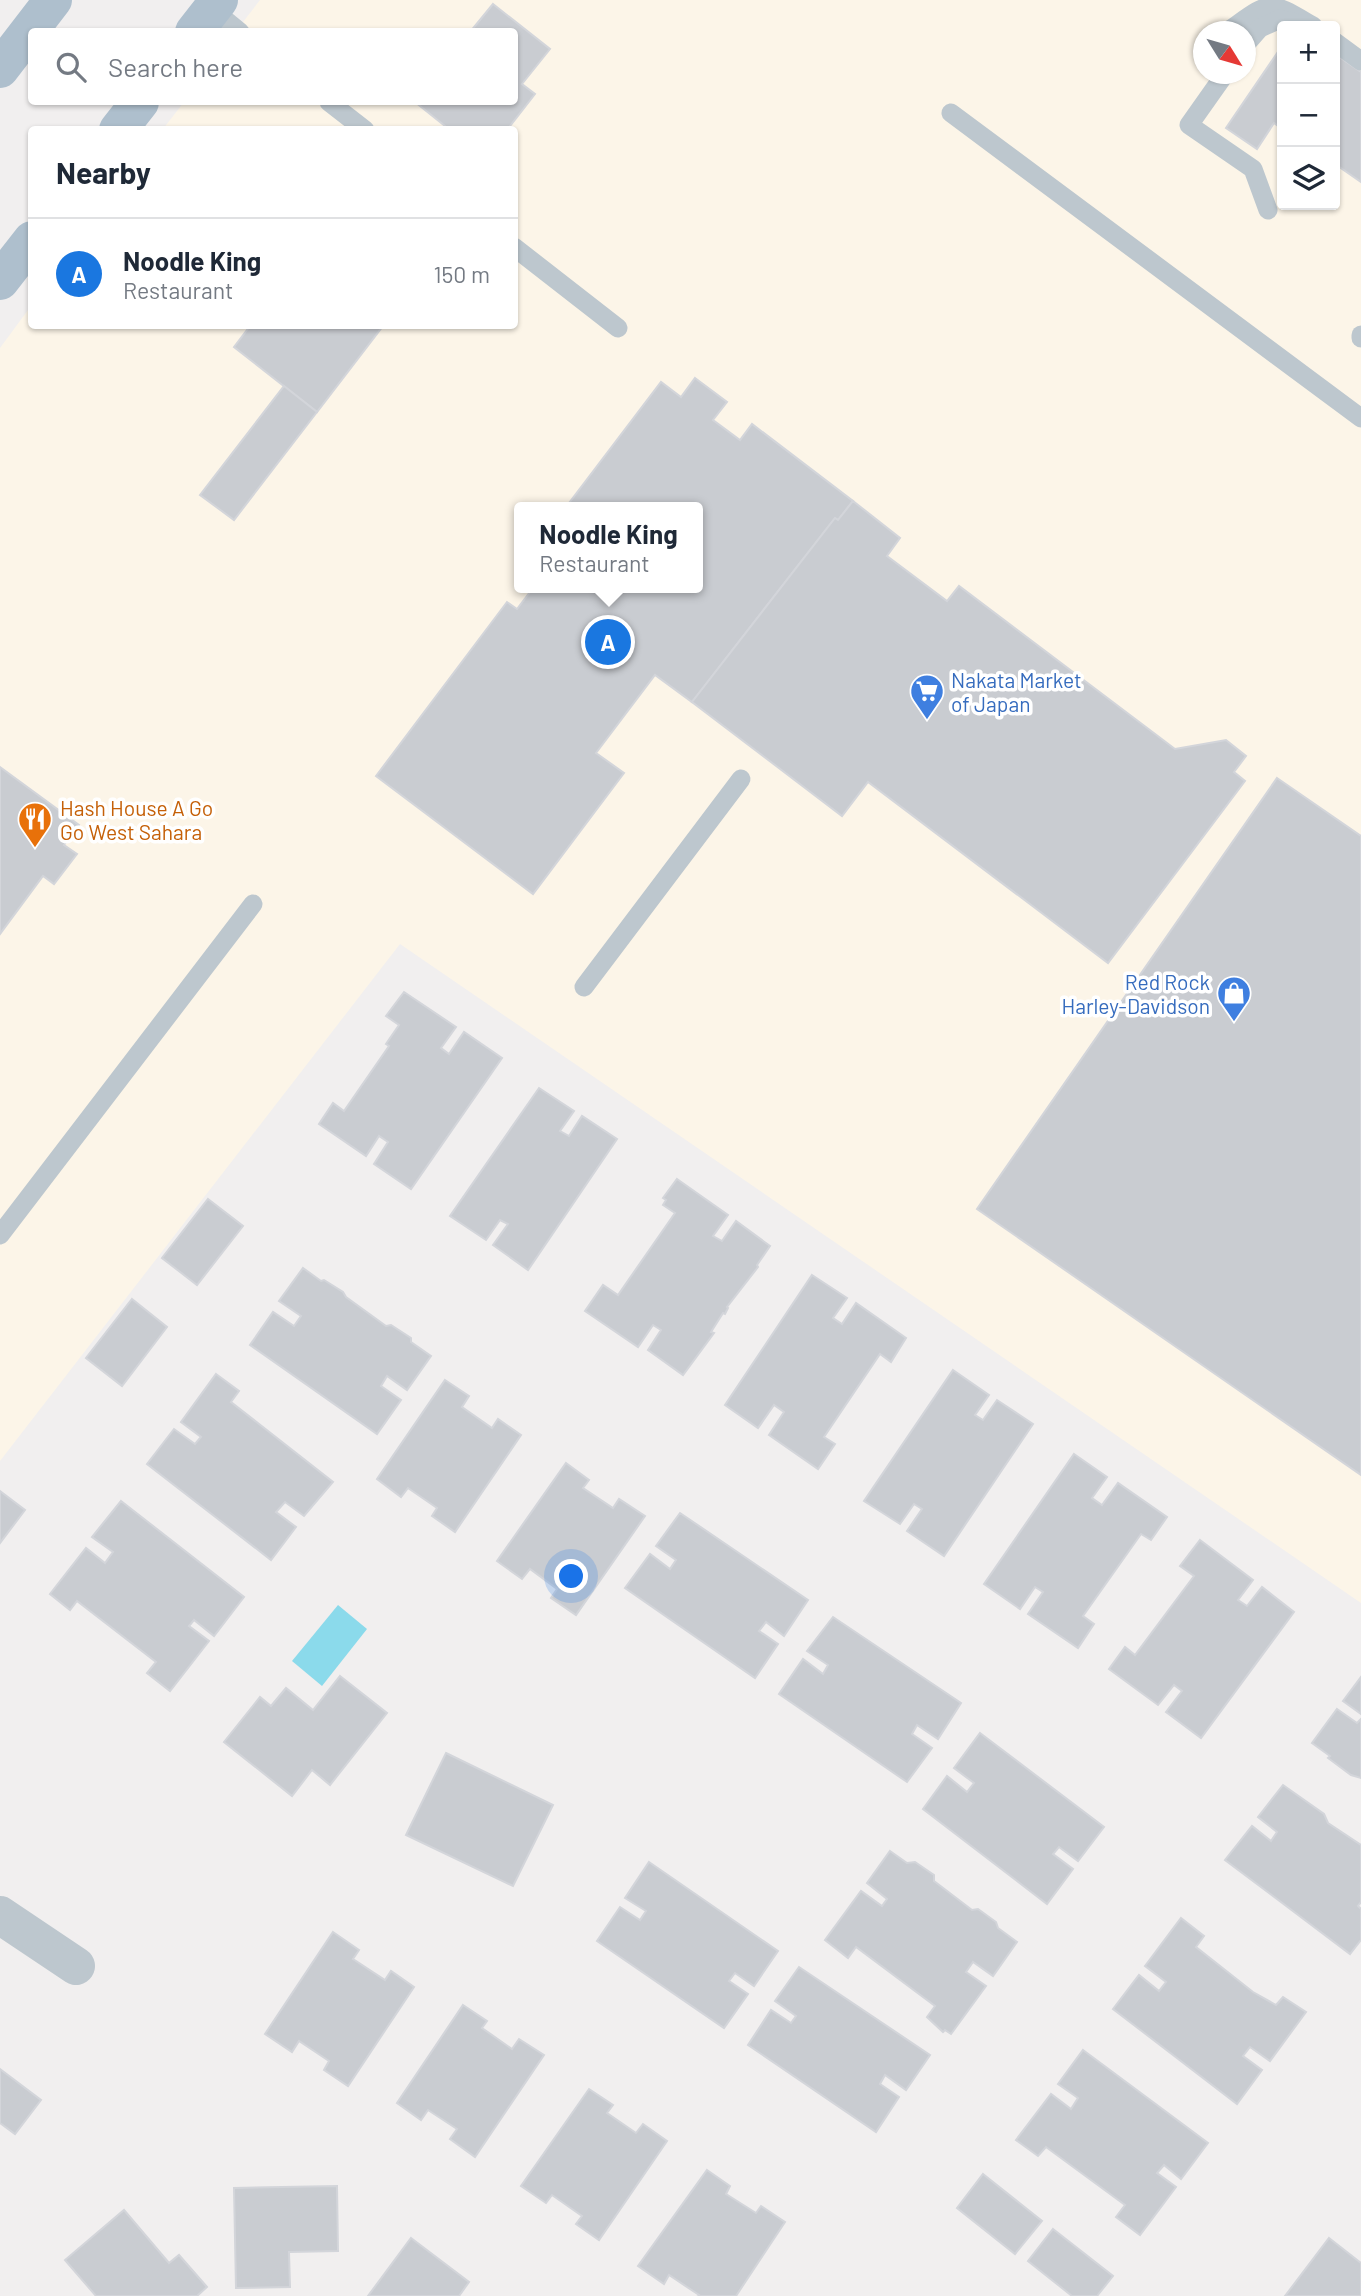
<!DOCTYPE html>
<html lang="en">
<head>
<meta charset="utf-8">
<style>
  body { margin:0; font-family:Barlow,sans-serif; background:#f2f2f3; color:#1f2937 }
  .controls { position:absolute; right:21px; top:21px; display:grid; overflow:hidden; border-radius:7px; box-shadow:0 2px 5px #0004 }
  .controls button { width:63px; height:63px; display:grid; place-items:center; padding:0; border:0; border-bottom:2px solid #e0e1e3; background:#fff; color:#1f2937; font:35px sans-serif }
  .compass { position:absolute; left:1193px; top:21px; width:63px; height:63px; border-radius:50%; background:#fff; box-shadow:0 2px 5px #0004; rotate:127deg }
  .you { position:absolute; left:572px; top:1577px; width:24px; height:24px; margin:-18px; border:5px solid #fff; border-radius:50%; background:#1a73e8; box-shadow:0 0 0 10px #1a73e833 }
  .badge { display:grid; place-items:center; width:46px; height:46px; border-radius:50%; background:#1a77e0; color:#fff; font-size:23px; font-weight:700 }
  .pin { position:absolute; translate:-50% -50%; border:4px solid #fff; box-shadow:0 2px 7px #0006 }
  .popup { position:absolute; left:514px; top:502px; width:189px; height:91px; box-sizing:border-box; display:grid; place-content:center; border-radius:7px; background:#fff; filter:drop-shadow(0 2px 5px #0005); font-size:23px; white-space:nowrap; color:#747a83 }
  .popup b { font-size:26px; color:#1f2937 }
  .popup::after { content:''; position:absolute; left:50%; top:100%; margin-left:-14px; border:14px solid transparent; border-top-color:#fff }
  .list { margin:0; padding:0; list-style:none }
  h2 { display:flex; justify-content:space-between; align-items:center; height:91px; margin:0; padding:0 28px; font-size:30px }
  h2 small { font-size:23px; font-weight:400; color:#747a83 }
  .list li { display:grid; grid-template-columns:46px 1fr auto; gap:21px; align-items:center; box-sizing:border-box; height:112px; padding:0 28px; border-top:2px solid #e0e1e3 }
  .list b { display:block; font-size:26px; white-space:nowrap }
  .list p { margin:0; font-size:23px; white-space:nowrap; color:#747a83 }
  .list em { font-size:23px; font-style:normal; color:#747a83 }
  .icon { flex:none; width:38px; height:38px; fill:none; stroke:currentColor; stroke-width:2; stroke-linecap:round; stroke-linejoin:round }
  .map { position:relative; flex:none; width:1361px; height:2296px; overflow:hidden }
  .search { position:absolute; background:#fff; box-shadow:0 2px 5px #0004; left:28px; top:28px; width:490px; height:77px; display:flex; align-items:center; gap:18px; box-sizing:border-box; padding:0 24px; border-radius:7px; color:#747a83; font-size:26px }
  .panel { position:absolute; background:#fff; box-shadow:0 2px 5px #0004; left:28px; top:126px; width:490px; height:203px; border-radius:7px }
  .map>svg:first-child { display:block }
  .commercial { fill:#fcf5e8; fill-rule:evenodd }
  .water { fill:#8bdaeb }
  .building { fill:#c9ccd1; stroke:#d3d5da; stroke-width:2 }
  .lines { fill:none; stroke-linecap:round; stroke-linejoin:round }
  .lane { stroke:#bdc7ce; stroke-width:19 }
  .street { stroke:#bdc7ce; stroke-width:38 }
  .primary { stroke:#aebfcd; stroke-width:38 }
  .labels { text-anchor:middle; dominant-baseline:central; stroke-width:7; stroke-linejoin:round; paint-order:stroke }
  .shop-label { font-size:21px; fill:#366cbe; stroke:#fff; text-anchor:start }
  .food-label { font-size:21px; fill:#c56008; stroke:#fff; text-anchor:start }
</style>
</head>
<body>
<div class="map">
<svg width="1361" height="2296" viewBox="0 0 1361 2296">
  <rect width="100%" height="100%" fill="#f1efef"/>
  <path class="commercial" d="M260,0H1361V1603L400,944L0,1461V348L31,306L32,326H514V130L163,129L184,102H514V32L236,31ZM1282,26H1335V205H1282ZM1204,32H1246V74H1204ZM519,507H697V588H519Z"/>
  <path class="water" d="M338,1605L367,1629L322,1686L292,1661Z"/>
  <g class="building">
    <path d="M493,4L550,49L522,84L535,94L507,130H450L415,102H514V32H470Z"/>
    <path d="M1282,46V129L1274,123L1257,149L1226,128Z"/>
    <path d="M1335,54L1361,72V182L1335,164Z"/>
    <path d="M250,326H383L317,412L234,347Z"/>
    <path d="M695,378L727,402L713,420L740,440L752,424L853,501L838,520L835,518L692,702L655,675L596,753L624,773L533,894L376,776L507,602L517,609L533,588H697V507H566L661,382L681,397Z"/>
    <path d="M284,386L317,412L234,520L200,495Z"/>
    <path d="M853,501L900,538L887,556L947,601L959,586L1175,749L1226,740L1246,756L1234,772L1245,781L1108,963L868,782L842,816L692,702L835,518L838,520Z"/>
    <path d="M0,767L79,825L64,845L77,854L54,884L43,876L0,934Z"/>
    <path d="M1277,778L1361,836V1475L977,1209Z"/>
    <path d="M404,992L456,1027L441,1048L449,1054L464,1032L502,1058L411,1189L374,1164L388,1142L379,1136L366,1156L319,1124L333,1103L344,1111L389,1046L386,1044L399,1025L386,1016Z"/>
    <path d="M539,1088L574,1111L560,1131L569,1136L582,1116L617,1139L528,1270L493,1245L508,1224L500,1220L486,1240L450,1216Z"/>
    <path d="M677,1179L728,1215L713,1236L722,1241L736,1221L770,1246L757,1265L758,1267L727,1307L728,1308L725,1314L723,1313L711,1332L714,1333L683,1375L648,1350L661,1330L653,1325L638,1347L585,1311L603,1285L618,1295L675,1213L663,1205L666,1200L663,1198Z"/>
    <path d="M208,1199L243,1226L197,1285L162,1258Z"/>
    <path d="M303,1268L321,1281L324,1280L343,1292L346,1297L386,1326L391,1325L411,1338V1342L431,1356L407,1390L387,1376L381,1386L401,1400L377,1434L250,1345L273,1312L294,1326L301,1316L279,1301Z"/>
    <path d="M812,1275L847,1298L833,1318L842,1324L856,1303L906,1338L891,1362L880,1354L824,1437L835,1444L818,1469L769,1435L784,1412L774,1405L758,1428L725,1405Z"/>
    <path d="M132,1299L167,1327L122,1386L86,1358Z"/>
    <path d="M953,1370L989,1395L975,1415L983,1420L997,1400L1033,1424L944,1556L907,1531L922,1509L914,1504L900,1524L864,1501Z"/>
    <path d="M216,1374L239,1391L231,1402L333,1482L304,1516L285,1502L276,1512L296,1527L271,1560L147,1464L174,1429L195,1444L201,1437L181,1422Z"/>
    <path d="M445,1380L469,1396L462,1407L492,1428L498,1419L521,1435L455,1532L432,1516L437,1508L408,1488L401,1497L377,1479Z"/>
    <path d="M1074,1454L1107,1477L1092,1498L1102,1505L1118,1483L1167,1517L1151,1540L1141,1534L1083,1616L1094,1624L1078,1648L1028,1614L1043,1592L1035,1587L1020,1609L984,1584Z"/>
    <path d="M566,1463L589,1480L583,1488L613,1508L619,1499L645,1516L576,1615L551,1598L557,1589L530,1569L522,1579L497,1561Z"/>
    <path d="M0,1491L25,1510L0,1543Z"/>
    <path d="M121,1501L244,1597L214,1636L194,1620L189,1626L209,1641L170,1691L147,1673L156,1662L77,1601L70,1610L50,1594L86,1548L105,1563L113,1552L92,1537Z"/>
    <path d="M680,1513L808,1600L784,1636L766,1622L759,1631L778,1644L755,1678L625,1588L650,1554L670,1569L676,1560L656,1546Z"/>
    <path d="M1200,1540L1253,1580L1238,1600L1247,1606L1262,1587L1294,1612L1201,1738L1166,1712L1182,1691L1174,1685L1158,1705L1109,1669L1125,1647L1135,1655L1194,1576L1180,1566Z"/>
    <path d="M833,1617L961,1703L938,1739L917,1725L912,1734L932,1748L907,1782L779,1694L803,1659L823,1674L828,1665L807,1651Z"/>
    <path d="M340,1676L387,1713L330,1785L312,1770L292,1796L224,1742L260,1697L271,1706L286,1688L313,1710Z"/>
    <path d="M1361,1677V1714L1343,1701Z"/>
    <path d="M1337,1709L1357,1723L1361,1719V1778L1351,1775L1328,1758L1330,1756L1312,1743Z"/>
    <path d="M980,1733L1104,1827L1078,1861L1059,1847L1053,1854L1073,1869L1047,1904L923,1809L947,1776L967,1792L974,1783L954,1768Z"/>
    <path d="M446,1753L553,1805L513,1886L406,1835Z"/>
    <path d="M1283,1785L1324,1814L1328,1823L1361,1845V1902L1358,1906L1361,1909V1940L1350,1954L1225,1860L1252,1826L1271,1841L1277,1832L1258,1817Z"/>
    <path d="M890,1851L907,1863L915,1862L934,1875V1881L972,1910L978,1909L996,1922L998,1928L1017,1942L993,1976L973,1962L966,1972L986,1986L951,2034L945,2030L943,2032L927,2017L935,2006L856,1947L848,1958L825,1940L861,1891L882,1906L887,1899L867,1883Z"/>
    <path d="M649,1862L778,1951L754,1986L735,1973L729,1981L748,1994L724,2028L597,1941L620,1907L640,1920L646,1911L625,1898Z"/>
    <path d="M1181,1918L1204,1936L1196,1947L1253,1992L1276,2005L1283,1997L1306,2012L1270,2061L1250,2047L1243,2056L1262,2070L1237,2104L1113,2009L1139,1975L1159,1991L1166,1982L1145,1966Z"/>
    <path d="M333,1932L359,1950L353,1959L385,1980L391,1971L414,1987L348,2086L324,2070L329,2061L299,2041L292,2052L265,2034Z"/>
    <path d="M799,1967L930,2055L906,2090L885,2075L880,2084L899,2097L876,2132L748,2045L771,2010L791,2023L796,2016L775,2001Z"/>
    <path d="M463,2005L487,2021L482,2028L512,2049L519,2039L544,2055L475,2157L450,2139L457,2129L428,2110L421,2120L397,2103Z"/>
    <path d="M1083,2050L1208,2143L1181,2179L1164,2165L1157,2173L1176,2187L1140,2235L1116,2217L1125,2205L1046,2147L1038,2156L1016,2140L1051,2094L1071,2109L1078,2098L1058,2084Z"/>
    <path d="M0,2069L41,2100L15,2134L0,2123Z"/>
    <path d="M589,2089L613,2105L607,2113L636,2133L643,2124L667,2141L599,2240L576,2224L582,2216L552,2195L546,2203L521,2186Z"/>
    <path d="M707,2170L730,2186L726,2194L756,2213L761,2206L785,2222L736,2296H698L699,2295L669,2275L664,2284L638,2266Z"/>
    <path d="M983,2174L1042,2221L1015,2254L957,2208Z"/>
    <path d="M337,2186L338,2251L289,2252L290,2287L236,2288L234,2188Z"/>
    <path d="M124,2210L169,2263L179,2255L207,2287L197,2296H96L65,2260Z"/>
    <path d="M1053,2229L1113,2276L1097,2296H1072L1028,2261Z"/>
    <path d="M411,2238L469,2282L459,2296H368Z"/>
    <path d="M1329,2238L1361,2263V2296H1285Z"/>
  </g>
  <g class="lines">
    <g class="lane">
      <path d="M212,9L240,32"/>
      <path d="M1231,29C1272,0 1268,0 1313,26"/>
      <path d="M1335,42L1361,61"/>
      <path d="M1246,44L1260,28L1280,19L1303,25"/>
      <path d="M1225,74L1189,125L1253,169L1268,210"/>
      <path d="M329,102L365,130"/>
      <path d="M951,113L1361,418"/>
      <path d="M514,247L618,328"/>
      <path d="M1361,335V338"/>
      <path d="M584,987L741,779"/>
      <path d="M0,1235L253,904"/>
    </g>
    <path class="street" d="M0,1915L76,1966"/>
    <g class="primary">
      <path d="M194,32L219,0"/>
      <path d="M0,69L53,0"/>
      <path d="M118,130L140,102"/>
      <path d="M0,281L32,240"/>
    </g>
  </g>
  <defs>
    <g id="supermarket-pin" transform="scale(1.75)"><path d="M0 17L-7.5 6A9.5 9.5 0 1 1 7.5 6Z" fill="#3f7fe0" stroke="#fff"/><path d="M-6-5.5h2.5l.6 2H6L4.5 2H-2.5L-4.4-4H-6ZM-1.5 3.2a1.3 1.3 0 1 0 .1 0ZM3 3.2a1.3 1.3 0 1 0 .1 0Z" fill="#fff"/></g>
    <g id="restaurant-pin" transform="scale(1.75)"><path d="M0 17L-7.5 6A9.5 9.5 0 1 1 7.5 6Z" fill="#e8710a" stroke="#fff"/><path d="M-5-6h1v4h1v-4h1v4h1v-4h1v5L-1.5 .5V6h-2V.5L-5-1ZM5-6V6H3V1.5H1.5Q1.5-4 5-6Z" fill="#fff"/></g>
    <g id="shop-pin" transform="scale(1.75)"><path d="M0 17L-7.5 6A9.5 9.5 0 1 1 7.5 6Z" fill="#3f7fe0" stroke="#fff"/><path d="M-5-2.5h2.3a2.7 3.5 0 0 1 5.4 0H5L5.5 6h-11ZM-1.5-2.5h3a1.5 2.3 0 0 0-3 0Z" fill="#fff"/></g>
  </defs>
  <g fill-rule="evenodd">
    <use href="#supermarket-pin" x="927" y="691"/>
    <use href="#restaurant-pin" x="35" y="819"/>
    <use href="#shop-pin" x="1234" y="993"/>
  </g>
  <g class="labels">
    <g class="shop-label">
      <text x="951" y="679">Nakata Market<tspan x="951" dy="24">of Japan</tspan></text>
      <text x="1210" y="981" text-anchor="end">Red Rock<tspan x="1210" dy="24">Harley-Davidson</tspan></text>
    </g>
    <g class="food-label">
      <text x="60" y="807">Hash House A Go<tspan x="60" dy="24">Go West Sahara</tspan></text>
    </g>
  </g>
</svg>
<div class="controls">
<button>+</button>
<button>−</button>
<button><svg class="icon" aria-label="layers" viewBox="0 0 24 24"><path d="M12 4l9 5-9 5-9-5zM3 14l9 5 9-5"/></svg></button>
</div>
<svg class="compass" viewBox="-18 -18 36 36"><path d="M0-13l5 13h-10z" fill="#e53935"/><path d="M0 13l5-13h-10z" fill="#747a83"/></svg>
<div class="you"></div>
<div class="pin badge" style="left:608px;top:642px">A</div>
<div class="popup"><b>Noodle King</b>Restaurant</div>
<div class="search"><svg class="icon" aria-label="search" viewBox="0 0 24 24"><circle cx="10" cy="10" r="6"/><path d="M15 15l6 6"/></svg>Search here</div>
<section class="panel">
<h2>Nearby<small></small></h2>
<ul class="list">
<li><span class="badge">A</span><div><b>Noodle King</b><p>Restaurant</p></div><em>150 m</em></li>
</ul>
</section>
</div>
</body>
</html>
